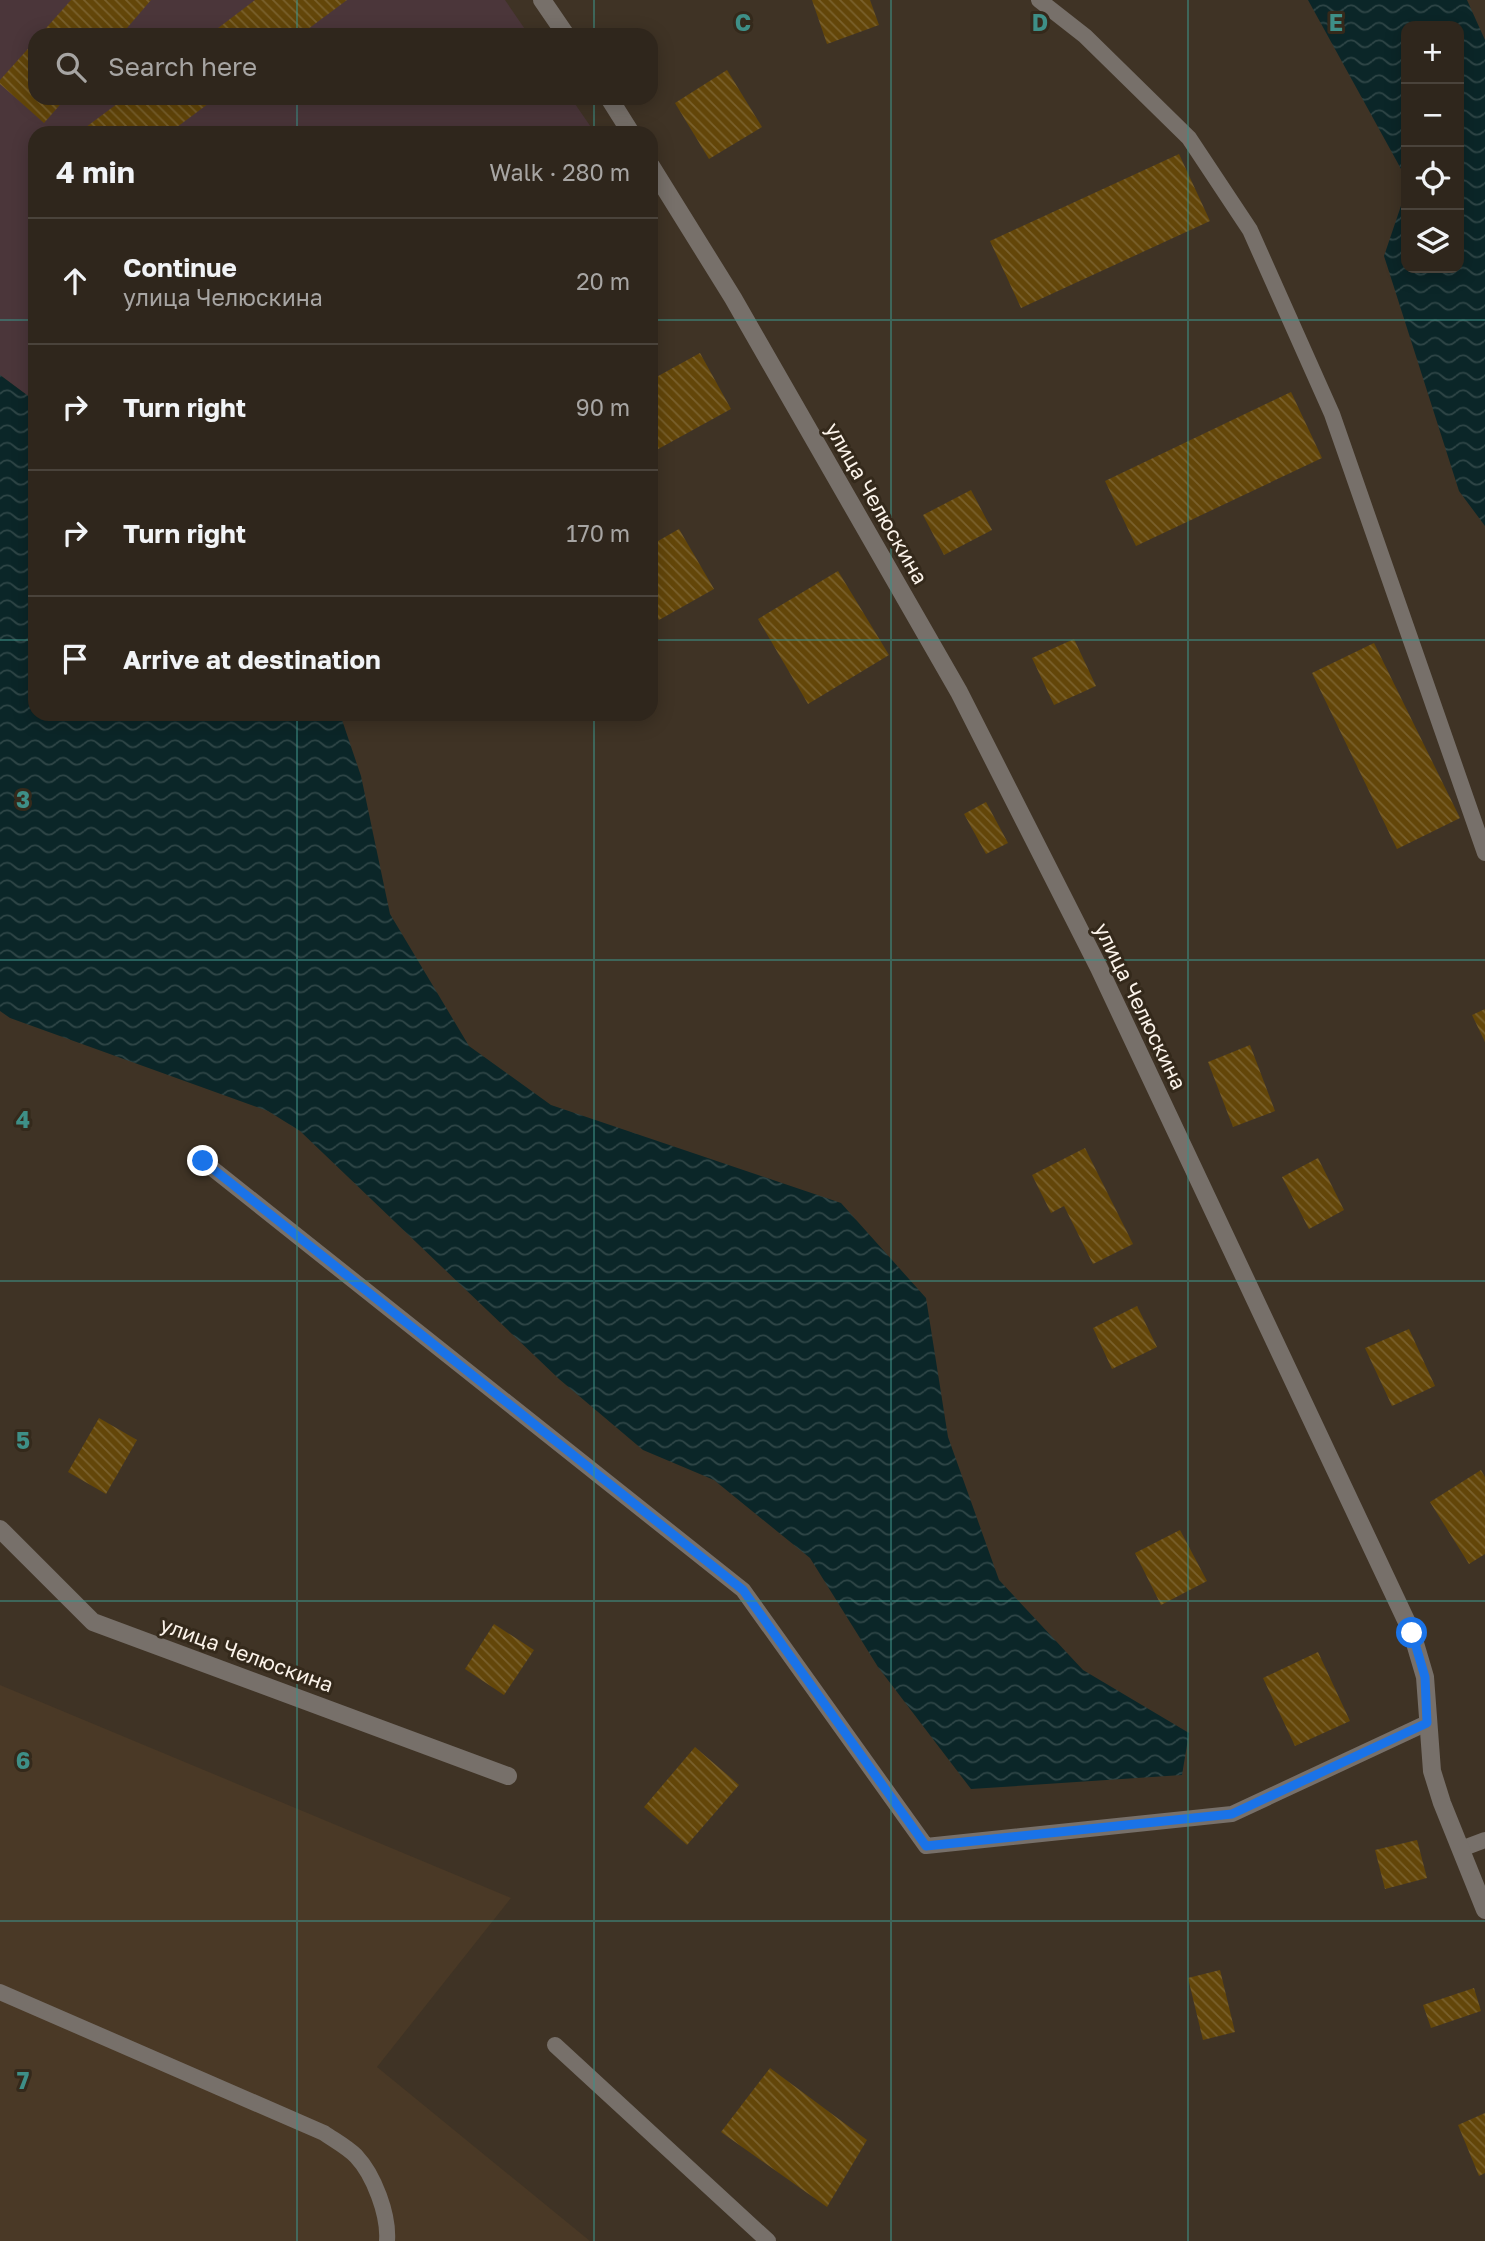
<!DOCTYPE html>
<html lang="en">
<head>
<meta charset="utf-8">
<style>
  body { margin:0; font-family:"Golos Text",sans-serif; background:#3b3229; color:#f1f3f6 }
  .controls { position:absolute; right:21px; top:21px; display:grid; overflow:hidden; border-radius:14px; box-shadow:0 4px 18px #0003 }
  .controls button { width:63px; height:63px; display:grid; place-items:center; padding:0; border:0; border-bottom:2px solid #4a433b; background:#2f261c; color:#f1f3f6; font:35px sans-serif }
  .stop { position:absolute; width:21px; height:21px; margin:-16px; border:5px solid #1a73e8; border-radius:50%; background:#fff }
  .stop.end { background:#1a73e8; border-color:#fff; box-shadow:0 2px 7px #0008 }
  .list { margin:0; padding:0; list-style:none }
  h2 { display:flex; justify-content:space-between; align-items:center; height:91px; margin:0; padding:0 28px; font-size:30px }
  h2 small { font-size:23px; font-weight:400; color:#a7a5a3 }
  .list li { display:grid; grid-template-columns:46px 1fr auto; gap:21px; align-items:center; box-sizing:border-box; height:126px; padding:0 28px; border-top:2px solid #4a433b }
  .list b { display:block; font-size:26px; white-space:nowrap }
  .list p { margin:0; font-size:23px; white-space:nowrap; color:#a7a5a3 }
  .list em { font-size:23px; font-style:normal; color:#a7a5a3 }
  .icon { flex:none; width:38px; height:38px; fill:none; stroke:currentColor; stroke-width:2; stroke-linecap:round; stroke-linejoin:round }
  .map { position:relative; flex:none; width:1485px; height:2241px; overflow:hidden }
  .search { position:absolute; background:#2f261c; box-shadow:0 4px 18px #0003; left:28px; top:28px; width:630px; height:77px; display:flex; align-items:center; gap:18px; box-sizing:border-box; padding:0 24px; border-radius:21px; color:#a7a5a3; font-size:26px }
  .panel { position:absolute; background:#2f261c; box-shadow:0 4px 18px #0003; left:28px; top:126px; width:630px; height:595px; border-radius:21px }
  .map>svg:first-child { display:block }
  .commercial { fill:#4b363a }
  .built { fill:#4a3926 }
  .water { fill:url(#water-waves) }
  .building { fill:url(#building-back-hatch) }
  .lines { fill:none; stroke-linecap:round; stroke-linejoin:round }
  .service { stroke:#77706a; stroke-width:16 }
  .minor { stroke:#77706a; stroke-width:18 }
  .route { stroke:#1a73e8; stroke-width:9 }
  .grid { fill:none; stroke:#3e8f87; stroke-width:2; stroke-opacity:0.55 }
  .labels { text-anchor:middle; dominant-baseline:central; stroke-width:6; stroke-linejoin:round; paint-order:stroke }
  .street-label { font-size:21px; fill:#fbf3ea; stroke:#34291b }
  .grid-label { font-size:23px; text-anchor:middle; font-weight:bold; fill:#3e8f87; stroke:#34291b; stroke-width:6; stroke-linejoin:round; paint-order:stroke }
</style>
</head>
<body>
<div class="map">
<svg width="1485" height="2241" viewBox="0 0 1485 2241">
  <defs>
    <pattern id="water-waves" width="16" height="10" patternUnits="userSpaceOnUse" patternTransform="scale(1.75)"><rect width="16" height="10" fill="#0b2628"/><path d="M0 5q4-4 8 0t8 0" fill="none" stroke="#2f4647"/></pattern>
    <pattern id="building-back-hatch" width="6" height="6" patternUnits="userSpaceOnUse" patternTransform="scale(1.75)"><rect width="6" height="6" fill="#634609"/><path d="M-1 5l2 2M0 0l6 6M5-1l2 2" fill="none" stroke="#7a612d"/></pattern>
  </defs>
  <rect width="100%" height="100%" fill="#3f3325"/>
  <path class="commercial" d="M0,0H505L529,35H35V98H571L595,133H35V401L0,375Z"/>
  <path class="built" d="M0,1685L511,1898L377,2067L590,2241H0Z"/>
  <g class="water">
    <path d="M1308,0H1467L1485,40V526L1459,491L1384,256L1406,191V268H1459V26H1406V178Z"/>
    <path d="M0,375L35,401V714H340L361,776L390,914L469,1046L551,1105L841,1203L926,1298L948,1437L999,1580L1083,1670L1189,1733L1182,1775L971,1789L878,1667L810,1558L714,1480L643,1450L559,1379L300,1131L268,1111L10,1018L0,1011Z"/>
  </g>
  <g class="building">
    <path d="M71,0H151L121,35H40Z"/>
    <path d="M255,0H347L300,35H209Z"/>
    <path d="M812,0H870L879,25L827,44Z"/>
    <path d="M35,41V98H66L44,123L0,84V80Z"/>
    <path d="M727,70L762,127L709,159L675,103Z"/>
    <path d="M125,98H216L169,133H78Z"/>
    <path d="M1179,154L1210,221L1021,308L990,241Z"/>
    <path d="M700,353L731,409L651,453V380Z"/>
    <path d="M1291,392L1322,458L1136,546L1105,481Z"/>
    <path d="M971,490L992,530L944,555L923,515Z"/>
    <path d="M679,529L714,589L659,620L651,606V545Z"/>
    <path d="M838,571L889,655L808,704L758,619Z"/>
    <path d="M1074,639L1096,686L1054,705L1032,658Z"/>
    <path d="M1374,643L1460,818L1397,849L1312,673Z"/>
    <path d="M986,802L1008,843L986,854L964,814Z"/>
    <path d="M1485,1009V1042L1472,1015Z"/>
    <path d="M1250,1045L1275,1111L1233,1127L1208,1062Z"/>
    <path d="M1085,1148L1133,1244L1093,1264L1064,1206L1051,1213L1032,1175Z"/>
    <path d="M1318,1158L1344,1210L1309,1229L1282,1177Z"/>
    <path d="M1137,1306L1157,1347L1112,1369L1093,1328Z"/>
    <path d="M1409,1329L1435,1386L1392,1406L1365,1348Z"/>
    <path d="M99,1418L137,1440L106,1494L68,1472Z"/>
    <path d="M1481,1470L1485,1477V1554L1469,1564L1430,1502Z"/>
    <path d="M1180,1530L1207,1581L1161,1605L1135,1553Z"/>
    <path d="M494,1624L534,1650L504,1695L465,1669Z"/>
    <path d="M1318,1652L1350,1721L1295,1746L1263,1678Z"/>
    <path d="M695,1747L739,1785L687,1845L644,1807Z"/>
    <path d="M1417,1840L1427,1878L1385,1889L1375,1850Z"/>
    <path d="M1220,1970L1235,2032L1203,2040L1188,1978Z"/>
    <path d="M1474,1988L1481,2011L1431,2028L1423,2005Z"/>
    <path d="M770,2068L867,2140L827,2207L721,2132Z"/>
    <path d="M1485,2113V2173L1479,2176L1458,2125Z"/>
  </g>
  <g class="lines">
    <g class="service">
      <path d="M1039,0L1085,36L1189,138L1250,230L1332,414L1485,853"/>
      <path d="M203,1161L743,1590L926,1846L1232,1814L1427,1723"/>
      <path d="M1461,1849L1485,1840"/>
      <path d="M0,1992L324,2133C334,2140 347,2147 356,2156C374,2175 389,2215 387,2241"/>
      <path d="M555,2045L768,2241"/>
    </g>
    <g class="minor">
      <path d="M542,0L566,35"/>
      <path d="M609,98L631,133"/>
      <path d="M651,166L733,298L959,692L1099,968L1412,1633L1425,1677L1432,1771L1442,1803L1485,1910"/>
      <path d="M0,1529L93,1622L508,1776"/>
    </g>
  </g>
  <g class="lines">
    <path class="route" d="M203,1161L743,1590L926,1846L1232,1814L1427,1723L1425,1677L1412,1633"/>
  </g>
  <path class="grid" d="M297,0V35M594,0V35M891,0V2241M1188,0V2241M297,98V133M594,98V133M0,320H35M651,320H1485M0,640H35M651,640H1485M297,714V2241M594,714V2241M0,960H1485M0,1281H1485M0,1601H1485M0,1921H1485"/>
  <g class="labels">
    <g class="street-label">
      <text transform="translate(877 503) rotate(60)">улица Челюскина</text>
      <text transform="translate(1141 1006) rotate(64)">улица Челюскина</text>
      <text transform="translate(247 1654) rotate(20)">улица Челюскина</text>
    </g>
  </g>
  <g class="grid-label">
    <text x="743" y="31">C</text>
    <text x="1040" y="31">D</text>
    <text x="1336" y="31">E</text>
    <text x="23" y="808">3</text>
    <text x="23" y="1128">4</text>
    <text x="23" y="1449">5</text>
    <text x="23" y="1769">6</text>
    <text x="23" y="2089">7</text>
  </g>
</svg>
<div class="controls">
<button>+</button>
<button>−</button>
<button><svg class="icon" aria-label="locate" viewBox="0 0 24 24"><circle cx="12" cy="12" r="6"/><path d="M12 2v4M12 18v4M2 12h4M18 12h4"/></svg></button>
<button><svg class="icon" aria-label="layers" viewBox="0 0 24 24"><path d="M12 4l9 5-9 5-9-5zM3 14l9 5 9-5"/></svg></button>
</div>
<div class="stop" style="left:1412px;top:1633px"></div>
<div class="stop end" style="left:203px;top:1161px"></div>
<div class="search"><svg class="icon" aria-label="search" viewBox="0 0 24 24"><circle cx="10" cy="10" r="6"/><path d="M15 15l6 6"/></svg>Search here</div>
<section class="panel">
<h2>4 min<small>Walk · 280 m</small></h2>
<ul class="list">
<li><svg class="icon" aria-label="ahead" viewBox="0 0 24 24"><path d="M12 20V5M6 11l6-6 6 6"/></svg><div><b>Continue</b><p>улица Челюскина</p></div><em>20 m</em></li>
<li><svg class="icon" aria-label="right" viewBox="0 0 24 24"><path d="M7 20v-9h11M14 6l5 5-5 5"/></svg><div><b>Turn right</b></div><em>90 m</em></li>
<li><svg class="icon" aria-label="right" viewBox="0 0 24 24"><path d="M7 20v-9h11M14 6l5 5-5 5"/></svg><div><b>Turn right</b></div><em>170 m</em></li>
<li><svg class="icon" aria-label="arrive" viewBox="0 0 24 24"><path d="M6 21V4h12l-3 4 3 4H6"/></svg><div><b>Arrive at destination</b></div></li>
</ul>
</section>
</div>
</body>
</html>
